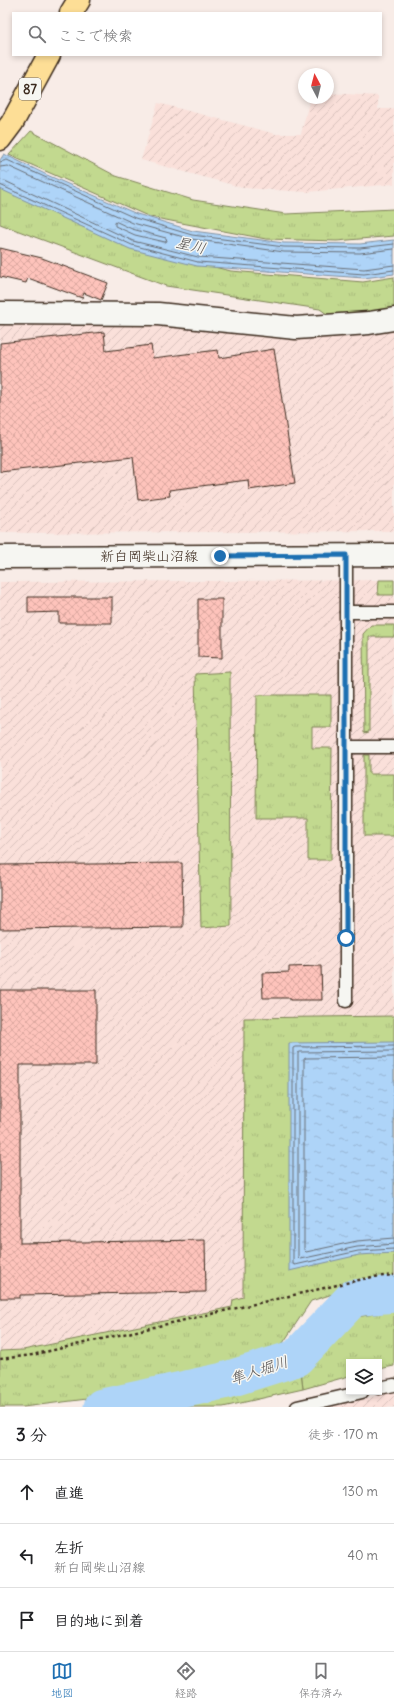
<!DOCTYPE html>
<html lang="ja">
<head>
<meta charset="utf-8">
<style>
  body { margin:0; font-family:Delius,"Klee One",sans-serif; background:#f6f6f6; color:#202124 }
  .controls { position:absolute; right:12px; bottom:12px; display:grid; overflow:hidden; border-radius:0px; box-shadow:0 2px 6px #0003 }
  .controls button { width:36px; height:36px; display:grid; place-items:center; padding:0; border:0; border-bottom:1px solid #e0e0e0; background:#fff; color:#202124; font:20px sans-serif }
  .compass { position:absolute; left:298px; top:68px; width:36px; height:36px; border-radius:50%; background:#fff; box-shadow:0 2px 6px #0003; rotate:353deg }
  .stop { position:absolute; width:12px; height:12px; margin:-9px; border:3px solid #1f6fb2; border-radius:50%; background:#fff }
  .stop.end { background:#1f6fb2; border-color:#fff; box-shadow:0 1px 4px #0008 }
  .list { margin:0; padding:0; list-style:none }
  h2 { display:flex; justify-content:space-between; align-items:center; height:52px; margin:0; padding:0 16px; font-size:17px }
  h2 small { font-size:13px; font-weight:400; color:#757577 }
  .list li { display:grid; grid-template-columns:26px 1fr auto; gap:12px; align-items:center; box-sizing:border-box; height:64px; padding:0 16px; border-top:1px solid #e0e0e0 }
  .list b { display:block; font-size:15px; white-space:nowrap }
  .list p { margin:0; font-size:13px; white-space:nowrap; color:#757577 }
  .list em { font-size:13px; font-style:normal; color:#757577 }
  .icon { flex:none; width:22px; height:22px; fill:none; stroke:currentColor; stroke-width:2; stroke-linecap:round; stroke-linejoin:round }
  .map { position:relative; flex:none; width:394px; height:1407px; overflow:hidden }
  .search { position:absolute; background:#fff; box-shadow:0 2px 6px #0003; left:12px; right:12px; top:12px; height:44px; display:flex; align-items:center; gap:10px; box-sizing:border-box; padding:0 14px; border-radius:0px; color:#757577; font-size:15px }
  .sheet { height:244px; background:#fff }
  nav { display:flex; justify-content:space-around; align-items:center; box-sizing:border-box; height:56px; border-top:1px solid #e0e0e0; background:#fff; font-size:11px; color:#757577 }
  nav a { display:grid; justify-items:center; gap:2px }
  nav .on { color:#1f6fb2 }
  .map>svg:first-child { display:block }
  .industrial { fill:url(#industrial-furrows) }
  .grass { fill:url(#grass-tufts); stroke:#7e8256 }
  .forest { fill:url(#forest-crowns); stroke:#7e8256 }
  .water { fill:url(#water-ripples); stroke:#8090a1 }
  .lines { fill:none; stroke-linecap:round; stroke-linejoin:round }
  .shore { stroke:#696e75; stroke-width:1 }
  .river { stroke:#aed4f8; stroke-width:37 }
  .building { fill:url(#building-cross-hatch); stroke:#3b2a1e }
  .service-casing { stroke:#3b2a1e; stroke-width:15 }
  .minor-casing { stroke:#3b2a1e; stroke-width:25 }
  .tertiary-casing { stroke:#3b2a1e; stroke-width:25 }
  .primary-casing { stroke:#3b2a1e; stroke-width:25 }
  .path { stroke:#3b2a1e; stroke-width:2.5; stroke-dasharray:3 3; stroke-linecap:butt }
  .service { stroke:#f6f6f2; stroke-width:12 }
  .minor { stroke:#f6f6f2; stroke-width:22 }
  .tertiary { stroke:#f6f6f2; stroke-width:22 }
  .primary { stroke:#fdde96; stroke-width:22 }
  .route { stroke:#1f6fb2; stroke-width:5 }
  .labels { text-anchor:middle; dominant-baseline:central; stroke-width:3; stroke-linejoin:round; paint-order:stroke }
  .shield { fill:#f6f6f2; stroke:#73675e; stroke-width:1 }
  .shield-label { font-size:13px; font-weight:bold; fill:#3b2a1e }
  .street-label { font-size:14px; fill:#3b2a1e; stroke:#f6f6f2 }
  .water-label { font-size:15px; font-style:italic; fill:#585454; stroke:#f6f6f2 }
</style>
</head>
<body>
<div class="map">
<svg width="394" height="1407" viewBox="0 0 394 1407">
  <defs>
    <pattern id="industrial-furrows" width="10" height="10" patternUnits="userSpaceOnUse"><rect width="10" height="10" fill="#fae0da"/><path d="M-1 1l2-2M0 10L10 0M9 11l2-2" fill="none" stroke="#d7c0bb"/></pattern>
    <pattern id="grass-tufts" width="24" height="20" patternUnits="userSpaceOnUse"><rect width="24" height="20" fill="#c2d98f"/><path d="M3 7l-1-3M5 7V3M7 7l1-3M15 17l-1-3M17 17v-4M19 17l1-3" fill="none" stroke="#a8ba7b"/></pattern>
    <pattern id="forest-crowns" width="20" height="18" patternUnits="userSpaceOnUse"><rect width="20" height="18" fill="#c2d98f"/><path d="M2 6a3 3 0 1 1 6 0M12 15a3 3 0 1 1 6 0" fill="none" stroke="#a8ba7b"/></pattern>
    <pattern id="water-ripples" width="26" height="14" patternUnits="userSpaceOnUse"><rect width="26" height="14" fill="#aed4f8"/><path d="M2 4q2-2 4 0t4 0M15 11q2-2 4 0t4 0" fill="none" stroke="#97b6d4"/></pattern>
    <pattern id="building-cross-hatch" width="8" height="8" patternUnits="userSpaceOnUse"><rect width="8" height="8" fill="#fec3bb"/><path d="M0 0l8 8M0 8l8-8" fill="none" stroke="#dba8a0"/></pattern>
  </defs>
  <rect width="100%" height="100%" fill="#f8ece7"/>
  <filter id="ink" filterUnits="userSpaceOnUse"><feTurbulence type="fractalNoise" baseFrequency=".025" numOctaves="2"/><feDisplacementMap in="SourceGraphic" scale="8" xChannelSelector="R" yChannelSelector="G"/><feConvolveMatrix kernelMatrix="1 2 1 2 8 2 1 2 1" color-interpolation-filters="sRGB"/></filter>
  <g filter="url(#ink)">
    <g class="industrial">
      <path d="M328,93L378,96V109H394V184L307,192L244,188L141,160L158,103L276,134H301L310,98H328Z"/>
      <path d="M0,324L394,329V531L0,533Z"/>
      <path d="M394,580V1264L233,1300V1307L23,1350L0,1351V582Z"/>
      <path d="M394,1392V1407H328Z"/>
    </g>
    <g class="grass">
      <path d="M31,131L116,176L193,200L286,214L394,209V236L337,241L266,239L150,217L9,155Z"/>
      <path d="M0,188L134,248L231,271L363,282L394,277V310L331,317L320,309L166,286L0,224Z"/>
      <path d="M379,580H394V595H378Z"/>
      <path d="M371,625H394V637H369V732L364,733L363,634Z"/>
      <path d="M257,695H331V727H312V748H332L331,860H308V818H256Z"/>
      <path d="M364,755H369V774H394V836H364Z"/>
      <path d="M394,1016V1281L367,1283L311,1301L283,1343L229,1368L87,1399L23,1407H0V1351L23,1350L232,1307L233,1300L243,1297L244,1018Z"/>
      <path d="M394,1311V1366L379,1369V1362H349V1376L303,1389L300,1362L356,1317Z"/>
    </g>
    <g class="forest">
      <path d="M230,672L231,926L201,928L195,674Z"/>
      <path d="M300,1362L303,1389L223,1407H153L238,1390Z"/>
    </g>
    <g class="water">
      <path d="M4,154L47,175L137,214L193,231L284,243L360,244L394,240V274L364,278L197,266L130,249L0,189V160Z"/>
      <path d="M394,1042V1253L359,1255L289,1271V1043Z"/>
    </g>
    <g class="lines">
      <g class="shore">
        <path d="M0,162L7,160L135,218L192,235L284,247L360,248L394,244"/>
        <path d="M0,167L8,166L133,223L191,239L284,252L360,253L394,249"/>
        <path d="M0,180L5,181L133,241L198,257L364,269L394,265"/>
        <path d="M0,185L132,245L198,262L364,274L394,270"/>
        <path d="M117,222L132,229L166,238L167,241L165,242L135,235L115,226V223Z"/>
        <path d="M394,1046L295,1047L293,1048V1264L295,1265L358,1251L394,1249"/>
        <path d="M394,1051L300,1052L298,1053V1257L300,1259L357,1247L394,1244"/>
        <path d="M394,1057L306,1058L304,1059V1250L306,1252L357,1241L394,1238"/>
      </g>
      <path class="river" d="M102,1407L223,1381L296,1358L353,1298L394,1294"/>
    </g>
    <g class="building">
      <path d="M0,248L42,258L108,283L101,300L84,293L82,298L28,278L26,283L0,277Z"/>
      <path d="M104,332L106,351L151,345L153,358L218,350L219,358L274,349L295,483L249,490L248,480L169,490L170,496L138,500L133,457L0,472V343Z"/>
      <path d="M28,597H112V623H59V612L28,613Z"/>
      <path d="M198,599H222V658L198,657Z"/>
      <path d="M182,863L183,927L0,929V865Z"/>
      <path d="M321,966L322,1000H290V998H263L262,973L289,972V967Z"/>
      <path d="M0,990H96V1065H20V1243L205,1240L206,1292L20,1295V1298H0Z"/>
    </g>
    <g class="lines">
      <g class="service-casing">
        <g id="service">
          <path d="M346,555V1001"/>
          <path d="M346,612H394"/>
          <path d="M346,747H394"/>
          <path d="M379,1388L394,1385"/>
          <path d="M297,1407L362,1392"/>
        </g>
      </g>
      <g class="minor-casing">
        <path id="minor" d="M0,313L158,314L296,328L369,323L394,319"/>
      </g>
      <g class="tertiary-casing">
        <path id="tertiary" d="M0,557L394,555"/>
      </g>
      <g class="primary-casing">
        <g id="primary">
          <path d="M71,13L79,0"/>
          <path d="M0,139L12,123L49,55"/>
        </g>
      </g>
      <path class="path" d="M0,1359L32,1355L372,1277L394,1275"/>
      <use href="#service" class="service"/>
      <use href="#minor" class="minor"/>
      <use href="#tertiary" class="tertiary"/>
      <use href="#primary" class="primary"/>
    </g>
  </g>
  <g class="lines" filter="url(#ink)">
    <path class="route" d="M220,556L346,555V938"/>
  </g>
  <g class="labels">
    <rect class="shield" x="19" y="78" width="22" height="22" rx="3"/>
    <g class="shield-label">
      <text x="30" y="89">87</text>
    </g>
    <g class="street-label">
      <text x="149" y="556">新白岡柴山沼線</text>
    </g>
    <g class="water-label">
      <text transform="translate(191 245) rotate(14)">星川</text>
      <text transform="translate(259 1370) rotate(-18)">隼人堀川</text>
    </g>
  </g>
</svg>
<div class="controls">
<button><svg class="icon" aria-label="layers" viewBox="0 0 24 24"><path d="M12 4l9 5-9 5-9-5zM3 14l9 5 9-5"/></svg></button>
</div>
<svg class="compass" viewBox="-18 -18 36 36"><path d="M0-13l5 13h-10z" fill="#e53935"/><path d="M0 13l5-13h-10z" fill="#757577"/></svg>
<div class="stop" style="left:346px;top:938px"></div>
<div class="stop end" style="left:220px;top:556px"></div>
<div class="search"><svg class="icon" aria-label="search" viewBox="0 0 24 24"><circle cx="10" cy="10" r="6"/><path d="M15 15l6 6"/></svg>ここで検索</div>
</div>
<section class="sheet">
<h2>3 分<small>徒歩 · 170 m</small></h2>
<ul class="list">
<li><svg class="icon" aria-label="ahead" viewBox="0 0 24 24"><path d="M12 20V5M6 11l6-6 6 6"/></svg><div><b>直進</b></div><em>130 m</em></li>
<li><svg class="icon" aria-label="left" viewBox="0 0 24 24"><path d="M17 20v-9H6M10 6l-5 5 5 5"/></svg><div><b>左折</b><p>新白岡柴山沼線</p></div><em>40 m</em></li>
<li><svg class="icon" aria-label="arrive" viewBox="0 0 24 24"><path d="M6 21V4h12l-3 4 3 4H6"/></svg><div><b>目的地に到着</b></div></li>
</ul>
</section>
<nav>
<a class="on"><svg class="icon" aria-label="map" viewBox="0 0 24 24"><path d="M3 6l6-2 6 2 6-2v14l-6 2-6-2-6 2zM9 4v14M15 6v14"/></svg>地図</a>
<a><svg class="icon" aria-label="directions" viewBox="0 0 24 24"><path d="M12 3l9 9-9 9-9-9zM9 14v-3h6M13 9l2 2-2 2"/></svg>経路</a>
<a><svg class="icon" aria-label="saved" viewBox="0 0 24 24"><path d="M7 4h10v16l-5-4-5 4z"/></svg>保存済み</a>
</nav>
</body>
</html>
